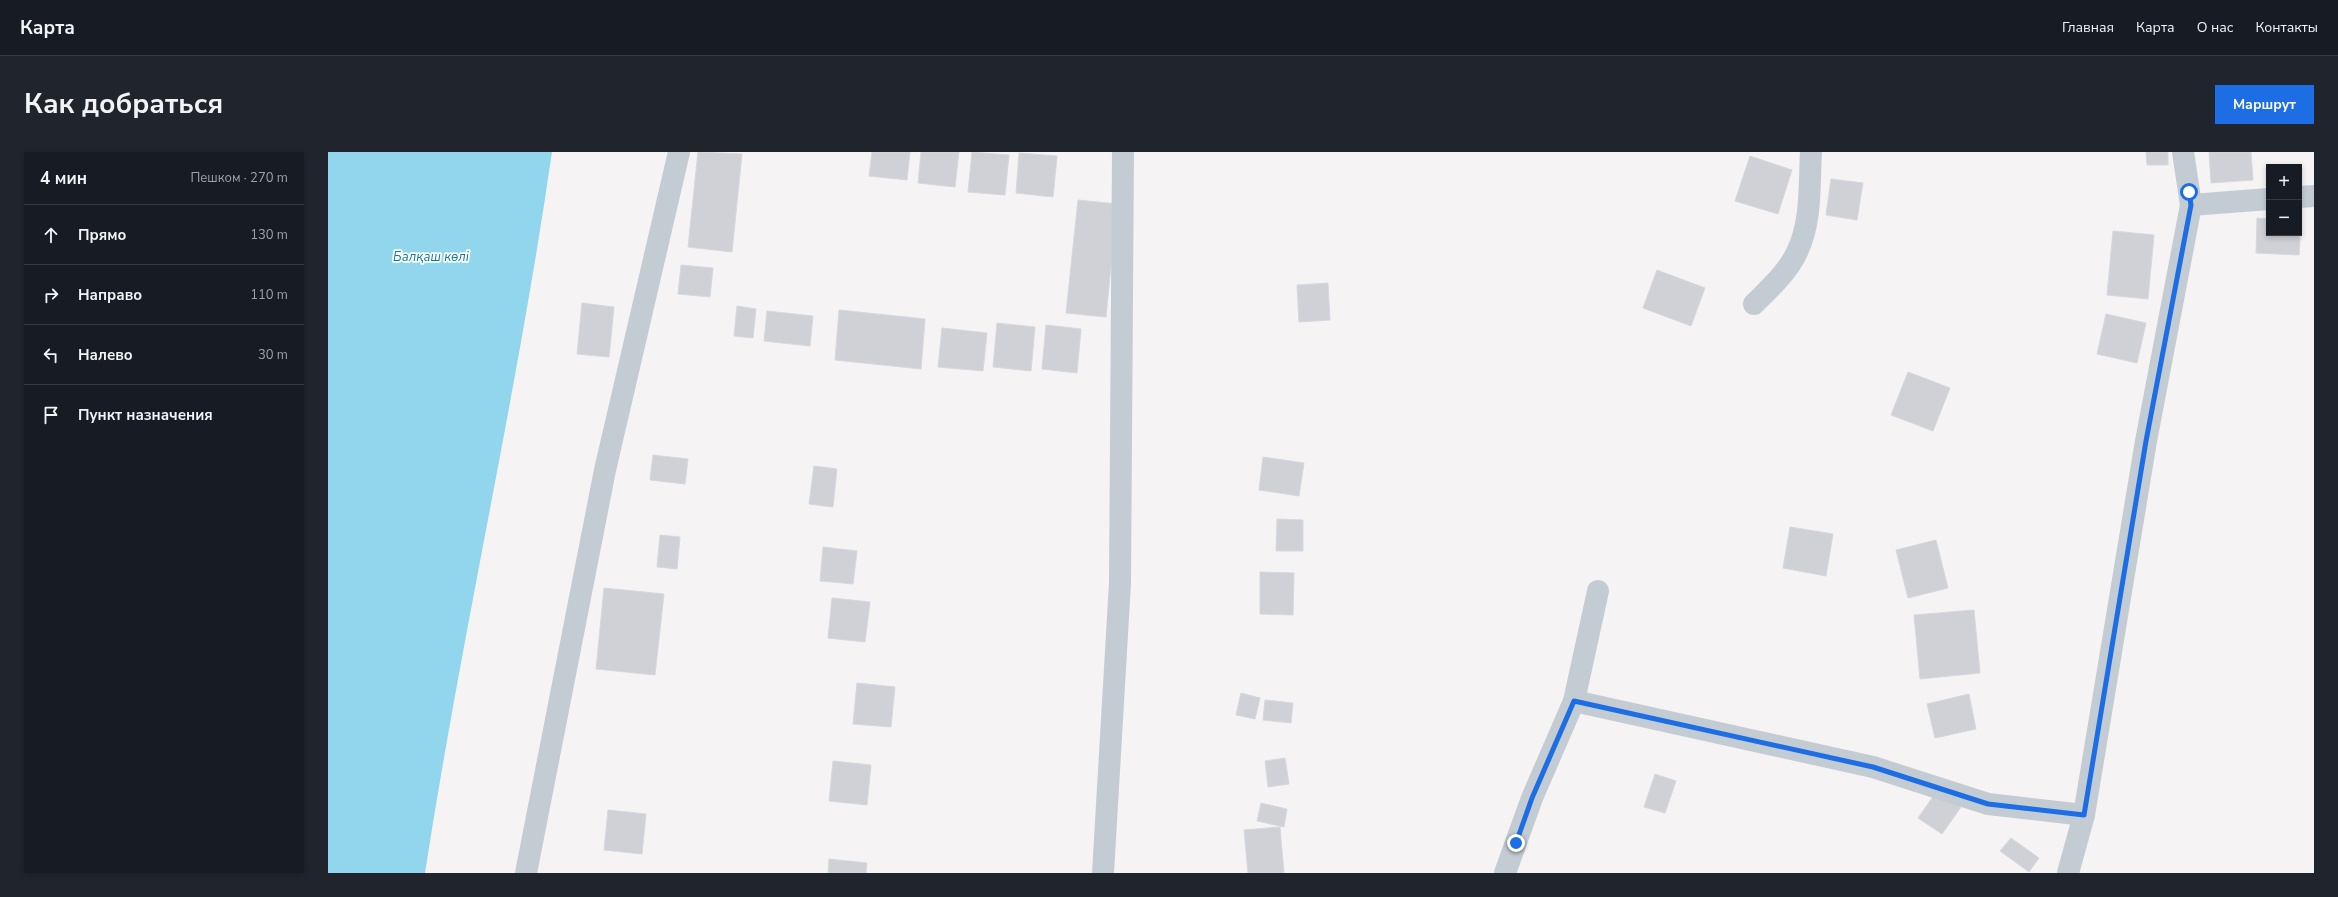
<!DOCTYPE html>
<html lang="ru">
<head>
<meta charset="utf-8">
<style>
  body { margin:0; font-family:"Nunito Sans",sans-serif; background:#20242c; color:#f1f3f6 }
  .controls { position:absolute; right:12px; top:12px; display:grid; overflow:hidden; border-radius:0px; box-shadow:0 2px 6px #0003 }
  .controls button { width:36px; height:36px; display:grid; place-items:center; padding:0; border:0; border-bottom:1px solid #363941; background:#171b24; color:#f1f3f6; font:20px sans-serif }
  .stop { position:absolute; width:12px; height:12px; margin:-9px; border:3px solid #1d6ee4; border-radius:50%; background:#fff }
  .stop.end { background:#1d6ee4; border-color:#fff; box-shadow:0 1px 4px #0008 }
  .list { margin:0; padding:0; list-style:none }
  h2 { display:flex; justify-content:space-between; align-items:center; height:52px; margin:0; padding:0 16px; font-size:17px }
  h2 small { font-size:13px; font-weight:400; color:#9ea1a6 }
  .list li { display:grid; grid-template-columns:26px 1fr auto; gap:12px; align-items:center; box-sizing:border-box; height:60px; padding:0 16px; border-top:1px solid #363941 }
  .list b { display:block; font-size:15px; white-space:nowrap }
  .list em { font-size:13px; font-style:normal; color:#9ea1a6 }
  .icon { flex:none; width:22px; height:22px; fill:none; stroke:currentColor; stroke-width:2; stroke-linecap:round; stroke-linejoin:round }
  .map { position:relative; flex:none; width:1986px; height:721px; overflow:hidden; border-radius:0px }
  header { display:flex; align-items:center; gap:24px; box-sizing:border-box; height:56px; padding:0 20px; background:#171b24; border-bottom:1px solid #363941 }
  header strong { font-size:19px }
  nav { display:flex; gap:22px; margin-inline-start:auto; font-size:14px }
  .intro { display:flex; align-items:center; justify-content:space-between; box-sizing:border-box; height:96px; padding:0 24px }
  h1 { margin:0; font-size:28px }
  .button { padding:10px 18px; border-radius:0px; background:#1d6ee4; color:#fff; font-size:14px; font-weight:700 }
  main { display:flex; gap:24px; padding:0 24px }
  aside { flex:1; background:#171b24; border-radius:0px; box-shadow:0 2px 6px #0003 }
  .map>svg:first-child { display:block }
  .water { fill:#91d6ec }
  .building { fill:#cfd1d6; stroke:#d7d8dd }
  .lines { fill:none; stroke-linecap:round; stroke-linejoin:round }
  .street { stroke:#c4ccd3; stroke-width:22 }
  .route { stroke:#1d6ee4; stroke-width:5 }
  .labels { text-anchor:middle; dominant-baseline:central; stroke-width:3.5; stroke-linejoin:round; paint-order:stroke }
  .water-label { font-size:13px; font-style:italic; fill:#0e7c9f; stroke:#fff }
</style>
</head>
<body>
<header>
<strong>Карта</strong>
<nav><a>Главная</a><a>Карта</a><a>О нас</a><a>Контакты</a></nav>
</header>
<div class="intro"><h1>Как добраться</h1><a class="button">Маршрут</a></div>
<main>
<aside>
<h2>4 мин<small>Пешком · 270 m</small></h2>
<ul class="list">
<li><svg class="icon" aria-label="ahead" viewBox="0 0 24 24"><path d="M12 20V5M6 11l6-6 6 6"/></svg><div><b>Прямо</b></div><em>130 m</em></li>
<li><svg class="icon" aria-label="right" viewBox="0 0 24 24"><path d="M7 20v-9h11M14 6l5 5-5 5"/></svg><div><b>Направо</b></div><em>110 m</em></li>
<li><svg class="icon" aria-label="left" viewBox="0 0 24 24"><path d="M17 20v-9H6M10 6l-5 5 5 5"/></svg><div><b>Налево</b></div><em>30 m</em></li>
<li><svg class="icon" aria-label="arrive" viewBox="0 0 24 24"><path d="M6 21V4h12l-3 4 3 4H6"/></svg><div><b>Пункт назначения</b></div></li>
</ul>
</aside>
<div class="map">
<svg width="1986" height="721" viewBox="0 0 1986 721">
  <rect width="100%" height="100%" fill="#f5f3f3"/>
  <path class="water" d="M0,0H224C189,242 134,480 97,721H0Z"/>
  <g class="building">
    <path d="M370,0L414,2L404,100L360,95Z"/>
    <path d="M544,0H582L579,28L541,24Z"/>
    <path d="M593,0H631L627,35L590,31Z"/>
    <path d="M644,0L681,3L677,43L640,40Z"/>
    <path d="M1818,0H1840V13H1819Z"/>
    <path d="M1881,0H1923L1925,28L1883,31Z"/>
    <path d="M691,1L729,4L725,45L688,41Z"/>
    <path d="M1422,4L1464,18L1450,62L1407,49Z"/>
    <path d="M1503,27L1535,31L1529,68L1498,63Z"/>
    <path d="M750,48L789,52L778,165L738,161Z"/>
    <path d="M1929,66L1941,67V81H1971V68H1973L1971,103L1928,101Z"/>
    <path d="M1785,79L1826,83L1820,147L1779,143Z"/>
    <path d="M353,113L385,116L382,145L350,142Z"/>
    <path d="M1329,118L1377,136L1363,174L1315,156Z"/>
    <path d="M1000,131L1002,168L971,170L969,133Z"/>
    <path d="M254,151L286,155L281,205L249,202Z"/>
    <path d="M409,154L428,157L425,186L406,184Z"/>
    <path d="M511,158L597,167L593,217L507,208Z"/>
    <path d="M439,159L485,164L482,194L436,189Z"/>
    <path d="M1778,162L1818,171L1809,211L1769,202Z"/>
    <path d="M669,171L707,175L703,219L665,215Z"/>
    <path d="M718,173L753,177L749,221L714,217Z"/>
    <path d="M614,176L659,181L655,219L610,215Z"/>
    <path d="M1580,220L1622,236L1605,279L1563,263Z"/>
    <path d="M325,303L360,307L357,332L322,328Z"/>
    <path d="M935,305L976,311L971,344L931,338Z"/>
    <path d="M486,314L509,317L505,355L481,352Z"/>
    <path d="M949,367L975,368V399H948Z"/>
    <path d="M1462,375L1505,382L1498,424L1455,416Z"/>
    <path d="M332,383L352,385L349,417L329,415Z"/>
    <path d="M1608,388L1620,436L1580,446L1568,398Z"/>
    <path d="M495,395L529,399L525,432L492,429Z"/>
    <path d="M932,420L966,421L965,463L932,462Z"/>
    <path d="M276,436L336,442L327,523L268,517Z"/>
    <path d="M504,446L542,450L537,490L500,486Z"/>
    <path d="M1646,458L1652,521L1592,527L1586,463Z"/>
    <path d="M529,531L567,535L563,575L525,572Z"/>
    <path d="M913,541L932,546L927,567L908,563Z"/>
    <path d="M1641,542L1648,577L1607,586L1599,552Z"/>
    <path d="M937,548L965,551L963,571L935,568Z"/>
    <path d="M957,606L961,632L940,635L937,609Z"/>
    <path d="M505,609L543,613L539,653L501,649Z"/>
    <path d="M1327,622L1348,629L1337,661L1316,655Z"/>
    <path d="M1609,639L1633,655L1614,682L1590,666Z"/>
    <path d="M933,651L959,657L956,675L929,669Z"/>
    <path d="M280,658L318,662L314,702L276,698Z"/>
    <path d="M952,675L956,721H920L916,678Z"/>
    <path d="M1683,686L1711,706L1701,720L1672,699Z"/>
    <path d="M501,707L539,711L538,721H500Z"/>
  </g>
  <g class="lines">
    <g class="street">
      <path d="M1971,45L1986,44"/>
      <path d="M1863,53L1941,47"/>
      <path d="M1426,152C1441,137 1460,120 1469,100C1484,69 1481,33 1483,0"/>
      <path d="M1246,549L1545,615L1660,652L1756,663"/>
      <path d="M198,721L277,318L351,0"/>
      <path d="M775,721L792,431L795,0"/>
      <path d="M1177,721L1204,646L1246,549L1270,439"/>
      <path d="M1740,721L1756,663L1818,289L1863,53L1855,0"/>
    </g>
  </g>
  <g class="lines">
    <path class="route" d="M1188,691L1204,646L1246,549L1545,615L1660,652L1756,663L1818,289L1863,53L1861,40"/>
  </g>
  <g class="labels">
    <g class="water-label">
      <text x="103" y="105">Балқаш көлі</text>
    </g>
  </g>
</svg>
<div class="controls">
<button>+</button>
<button>−</button>
</div>
<div class="stop" style="left:1861px;top:40px"></div>
<div class="stop end" style="left:1188px;top:691px"></div>
</div>
</main>
</body>
</html>
